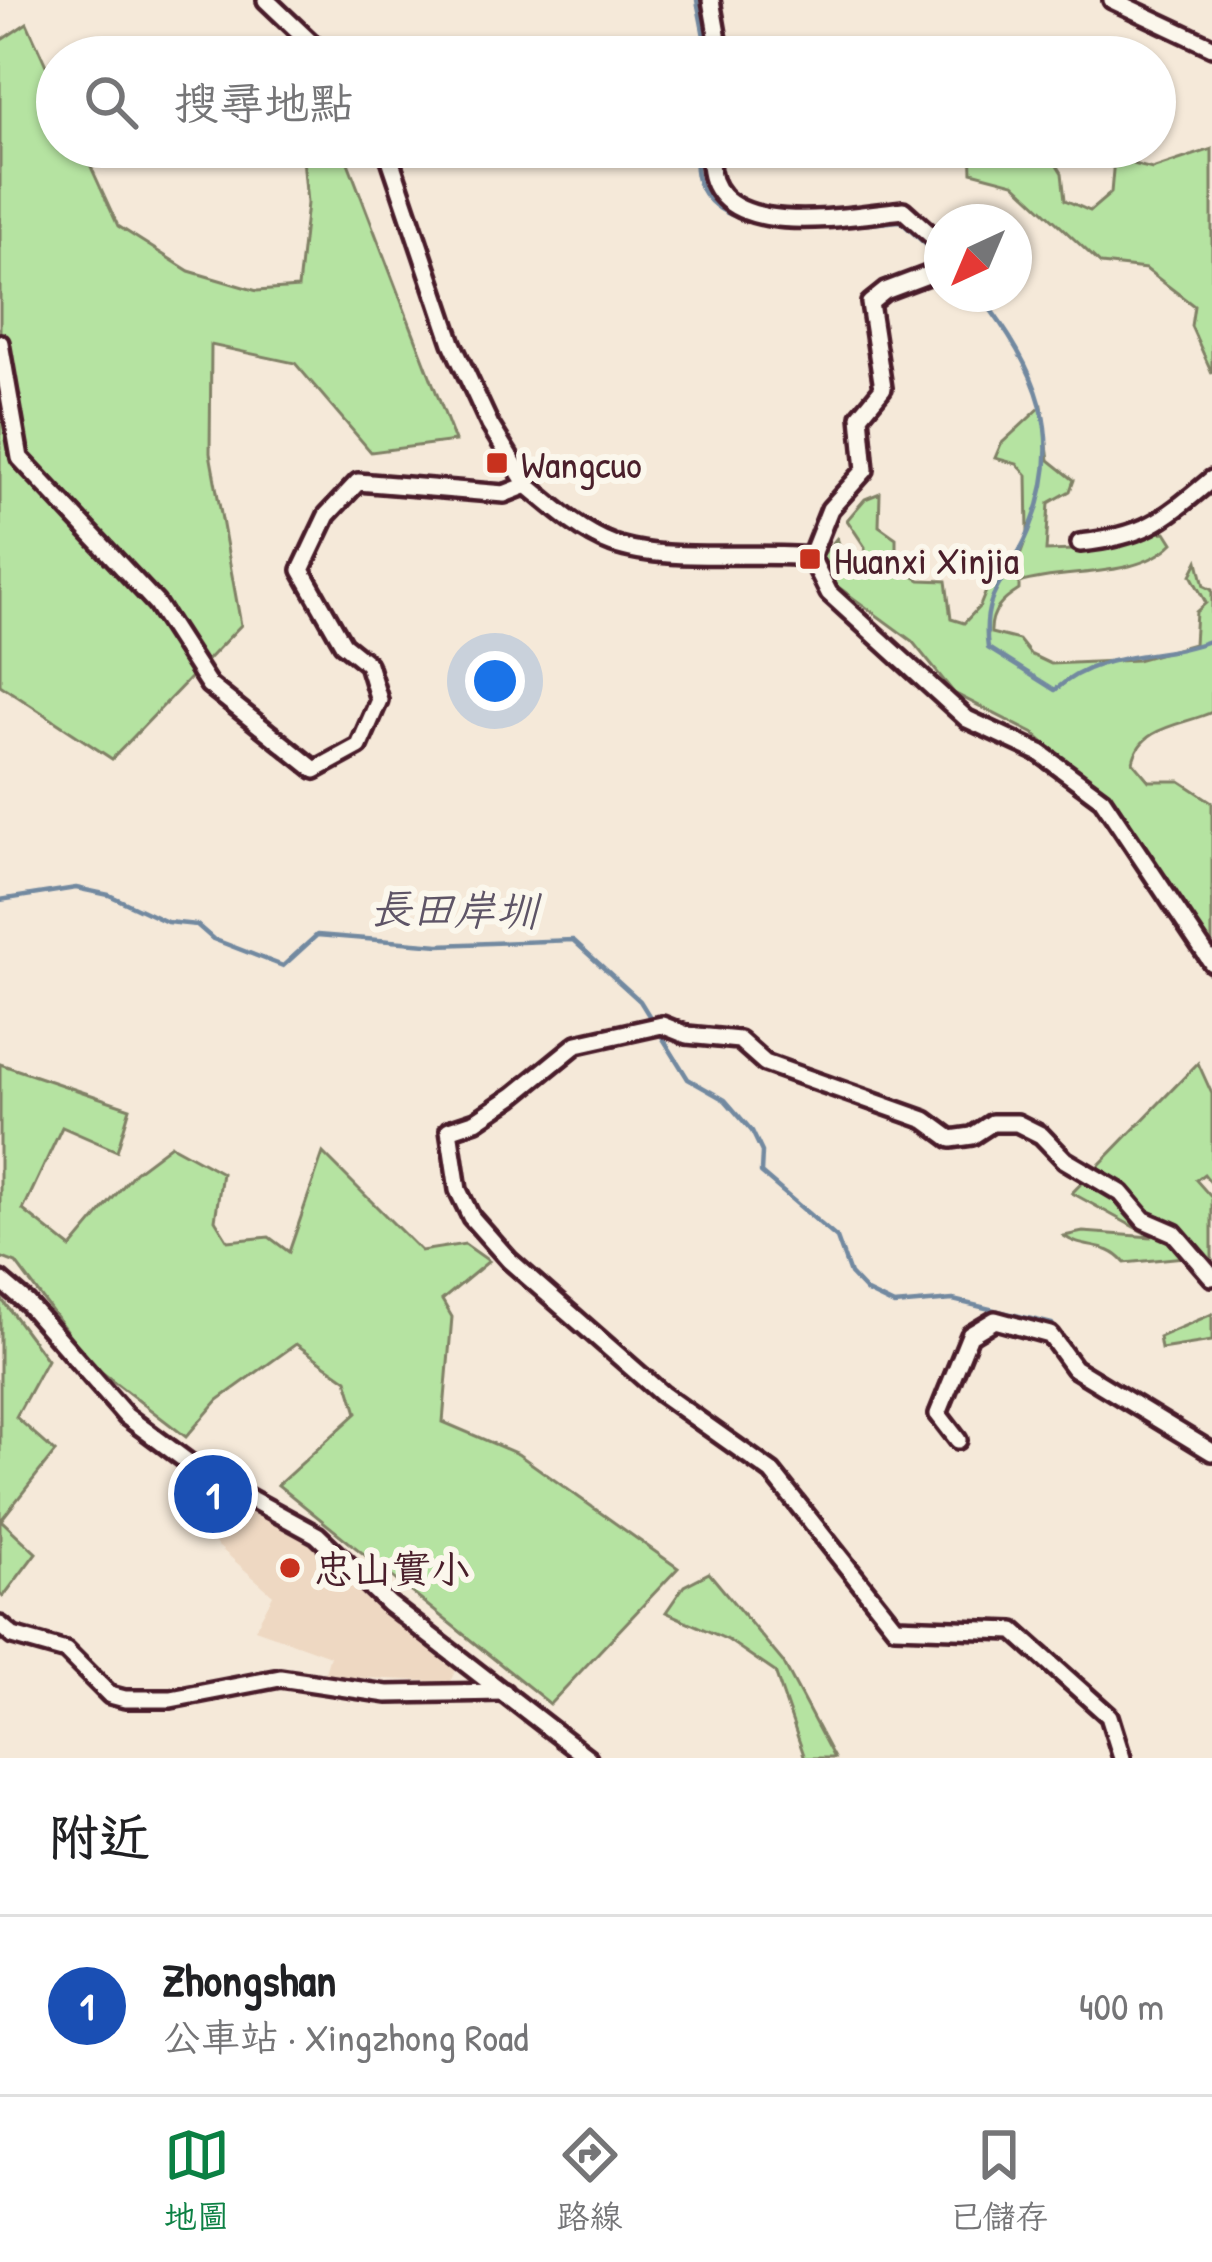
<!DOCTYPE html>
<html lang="zh-TW">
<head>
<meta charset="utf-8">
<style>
  body { margin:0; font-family:"Patrick Hand","LXGW WenKai TC",sans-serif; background:#f2f2f2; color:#202124 }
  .compass { position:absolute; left:924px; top:204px; width:108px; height:108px; border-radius:50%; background:#fff; box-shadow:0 3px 9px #0004; rotate:224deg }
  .you { position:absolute; left:495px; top:681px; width:42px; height:42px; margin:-30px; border:9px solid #fff; border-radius:50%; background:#1a73e8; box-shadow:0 0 0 18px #1a73e833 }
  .badge { display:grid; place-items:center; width:78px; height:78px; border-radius:50%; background:#0b8043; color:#fff; font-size:39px; font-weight:700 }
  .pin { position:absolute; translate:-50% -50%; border:6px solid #fff; box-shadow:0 3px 12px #0006 }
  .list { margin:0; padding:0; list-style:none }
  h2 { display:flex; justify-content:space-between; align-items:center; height:156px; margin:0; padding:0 48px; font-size:51px }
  h2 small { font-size:39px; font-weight:400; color:#757577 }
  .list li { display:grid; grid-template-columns:78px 1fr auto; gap:36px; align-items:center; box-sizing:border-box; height:180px; padding:0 48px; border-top:3px solid #e0e0e0 }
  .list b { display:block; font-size:45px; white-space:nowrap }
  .list p { margin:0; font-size:39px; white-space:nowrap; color:#757577 }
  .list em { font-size:39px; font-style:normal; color:#757577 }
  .icon { flex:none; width:66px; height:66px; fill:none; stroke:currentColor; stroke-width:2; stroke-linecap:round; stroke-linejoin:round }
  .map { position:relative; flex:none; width:1212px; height:1758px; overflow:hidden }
  .search { position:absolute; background:#fff; box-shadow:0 3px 9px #0004; left:36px; right:36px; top:36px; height:132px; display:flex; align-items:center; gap:30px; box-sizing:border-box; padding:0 42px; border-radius:66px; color:#757577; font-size:45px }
  .sheet { height:336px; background:#fff }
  nav { display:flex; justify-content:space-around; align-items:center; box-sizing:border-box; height:168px; border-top:3px solid #e0e0e0; background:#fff; font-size:33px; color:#757577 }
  nav a { display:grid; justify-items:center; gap:6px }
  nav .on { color:#0b8043 }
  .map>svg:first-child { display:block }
  .built { fill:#eed8c2 }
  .green { fill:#b5e3a1; stroke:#808166; stroke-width:3 }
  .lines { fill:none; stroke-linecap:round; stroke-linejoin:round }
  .stream { stroke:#7289a0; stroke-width:4.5 }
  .minor-casing { stroke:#4a1f2b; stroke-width:24 }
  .minor { stroke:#fbf7ec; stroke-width:15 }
  .poi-dot { fill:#c8321e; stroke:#fbf7ec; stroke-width:4.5 }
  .labels { text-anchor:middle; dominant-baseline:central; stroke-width:12; stroke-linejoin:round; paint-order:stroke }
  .poi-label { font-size:39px; fill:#4a1f2b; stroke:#fbf7ec; text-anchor:start }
  .water-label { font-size:42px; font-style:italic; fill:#5e5466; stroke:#fbf7ec }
</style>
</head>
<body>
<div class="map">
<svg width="1212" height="1758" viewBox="0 0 1212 1758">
  <rect width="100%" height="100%" fill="#f5e9d9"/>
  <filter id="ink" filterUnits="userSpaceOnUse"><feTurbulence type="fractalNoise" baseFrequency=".00833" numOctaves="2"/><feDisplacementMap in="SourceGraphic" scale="24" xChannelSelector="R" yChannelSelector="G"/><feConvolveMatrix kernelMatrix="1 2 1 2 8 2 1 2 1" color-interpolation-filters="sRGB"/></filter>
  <g filter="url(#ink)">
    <path class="built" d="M207,1483L309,1540L368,1597L457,1667L450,1682L324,1676L330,1656L255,1629L273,1595L182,1514Z"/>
    <g class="green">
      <path d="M27,23L57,90V147H82L118,226L189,271L257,291L298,288L307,203L302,147H342L455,441L371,452L295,363L211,345L210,453L241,625L112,759L0,685V41Z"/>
      <path d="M971,147H1030L1028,157L1054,160L1062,173L1065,200L1090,211L1111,193L1114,159L1152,169L1212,149V373L1191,326L1194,306L1146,269L1101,264L1014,183L972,172Z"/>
      <path d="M1042,406L1049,460L1074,480L1070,491L1049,503L1046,551L1105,549L1130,534L1166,532L1173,543C1137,580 1066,568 1019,583V590C1003,600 990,611 991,633L1019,640L1030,654L1051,664L1137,660L1194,644L1196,612L1206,603L1191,575L1198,561L1204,586L1212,590V712C1185,725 1140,725 1133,762L1149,781H1180L1212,802V960L1104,795L1034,734L954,693L912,641L830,581L819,559L837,538L844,558L865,562V547L847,520L865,499L880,493L879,526L896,538V566L920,580L946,581L951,619L964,623L980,606L999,559L1020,555L1028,533L1027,475L1017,464L995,458L1001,444Z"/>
      <path d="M1198,1063L1212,1094V1184L1204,1174L1196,1180L1212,1198V1280L1184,1257L1125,1263C1107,1241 1084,1251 1064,1236L1083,1232L1152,1237L1072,1193Z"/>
      <path d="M0,1064L130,1108L117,1151L62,1127L23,1210L71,1248L135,1172L171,1145L222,1173L215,1220L228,1241L269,1237L289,1252L323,1153L421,1251L465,1244L489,1261L442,1300L452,1317L443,1422L518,1454L678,1568L550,1704L278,1485L357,1413L347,1380L296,1344L218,1400L186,1437L91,1364L16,1263L0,1257Z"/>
      <path d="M0,1297L47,1360L16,1417L55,1452L1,1520L36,1553L3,1597L0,1594Z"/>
      <path d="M1212,1314V1341L1161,1349L1159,1337Z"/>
      <path d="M709,1573L783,1662L834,1758H805L775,1672L728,1640L666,1612L684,1586Z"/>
    </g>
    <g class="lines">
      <g class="stream">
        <path d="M697,0L708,57"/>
        <path d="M697,147C679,251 842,226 900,221L942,259"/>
        <path d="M979,294C1038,370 1068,437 1029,531C1010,579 980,589 988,648L1055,690C1100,649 1157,661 1212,640"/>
        <path d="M0,900L76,888L109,895L167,922L197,925L213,939L283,966L317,935L439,945L573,940L640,1001L688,1079L725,1100L752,1131L762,1152L761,1173L837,1238L850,1274L867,1292L894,1305L953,1300L1052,1324L1057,1332"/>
        <path d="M1189,1430L1212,1441"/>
      </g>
      <g class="minor-casing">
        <g id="minor">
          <path d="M266,0L326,57"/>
          <path d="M711,0L721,57"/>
          <path d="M1112,0L1212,47"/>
          <path d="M711,147C696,247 847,216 903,210L942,245"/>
          <path d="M0,343L20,458L156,603L209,685L315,770L359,746L379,700L368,664L343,644L301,570L327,515L358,482L504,494L527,485L490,425L452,343L386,147"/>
          <path d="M527,485C553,507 581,532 613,544C667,563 753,551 811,557L829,593L967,719L1040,753L1102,799L1212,963"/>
          <path d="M1080,543C1146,536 1162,521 1212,479"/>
          <path d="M811,557L830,509L865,470L860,416L883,388L870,303L885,291L941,270"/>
          <path d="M0,1280L27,1303L126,1416L200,1471L317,1535L389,1604L588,1758"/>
          <path d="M958,1440L938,1414L970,1335L995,1320L1050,1335L1074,1368L1212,1452"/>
          <path d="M0,1625L13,1636L66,1651L110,1695L125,1699H171L280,1678L387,1694L504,1692"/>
          <path d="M1122,1758L1109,1716L1014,1631L895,1627L772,1472L662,1394L509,1260L471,1217L458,1190L449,1130L476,1121L513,1096L577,1044L662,1025L687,1035L739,1040L765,1063L925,1120L951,1139L972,1136L992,1123H1017L1041,1135L1065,1160L1121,1193L1144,1220L1174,1233L1212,1277"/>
        </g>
      </g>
      <use href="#minor" class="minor"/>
    </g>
  </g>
  <g class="poi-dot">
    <rect x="485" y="451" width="24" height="24" rx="6"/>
    <rect x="798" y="547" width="24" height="24" rx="6"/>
    <circle cx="290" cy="1568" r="12"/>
  </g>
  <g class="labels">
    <g class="poi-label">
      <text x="521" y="463">Wangcuo</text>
      <text x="834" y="559">Huanxi Xinjia</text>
      <text x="314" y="1568">忠山實小</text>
    </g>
    <g class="water-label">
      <text transform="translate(454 909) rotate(1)">長田岸圳</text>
    </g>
  </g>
</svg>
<svg class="compass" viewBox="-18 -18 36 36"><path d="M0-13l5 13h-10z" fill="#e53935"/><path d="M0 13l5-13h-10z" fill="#757577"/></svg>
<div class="you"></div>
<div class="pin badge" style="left:213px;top:1494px;background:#1a4fb4">1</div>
<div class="search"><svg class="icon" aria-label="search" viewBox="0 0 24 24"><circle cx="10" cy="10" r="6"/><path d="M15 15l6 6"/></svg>搜尋地點</div>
</div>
<section class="sheet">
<h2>附近<small></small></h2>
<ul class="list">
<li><span class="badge" style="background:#1a4fb4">1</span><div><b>Zhongshan</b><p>公車站 · Xingzhong Road</p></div><em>400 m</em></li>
</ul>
</section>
<nav>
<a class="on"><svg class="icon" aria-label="map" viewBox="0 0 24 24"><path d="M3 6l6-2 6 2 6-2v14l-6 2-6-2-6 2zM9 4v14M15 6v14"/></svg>地圖</a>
<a><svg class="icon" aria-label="directions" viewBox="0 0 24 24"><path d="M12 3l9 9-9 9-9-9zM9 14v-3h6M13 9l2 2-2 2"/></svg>路線</a>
<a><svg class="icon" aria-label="saved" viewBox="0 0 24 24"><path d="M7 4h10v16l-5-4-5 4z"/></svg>已儲存</a>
</nav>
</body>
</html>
